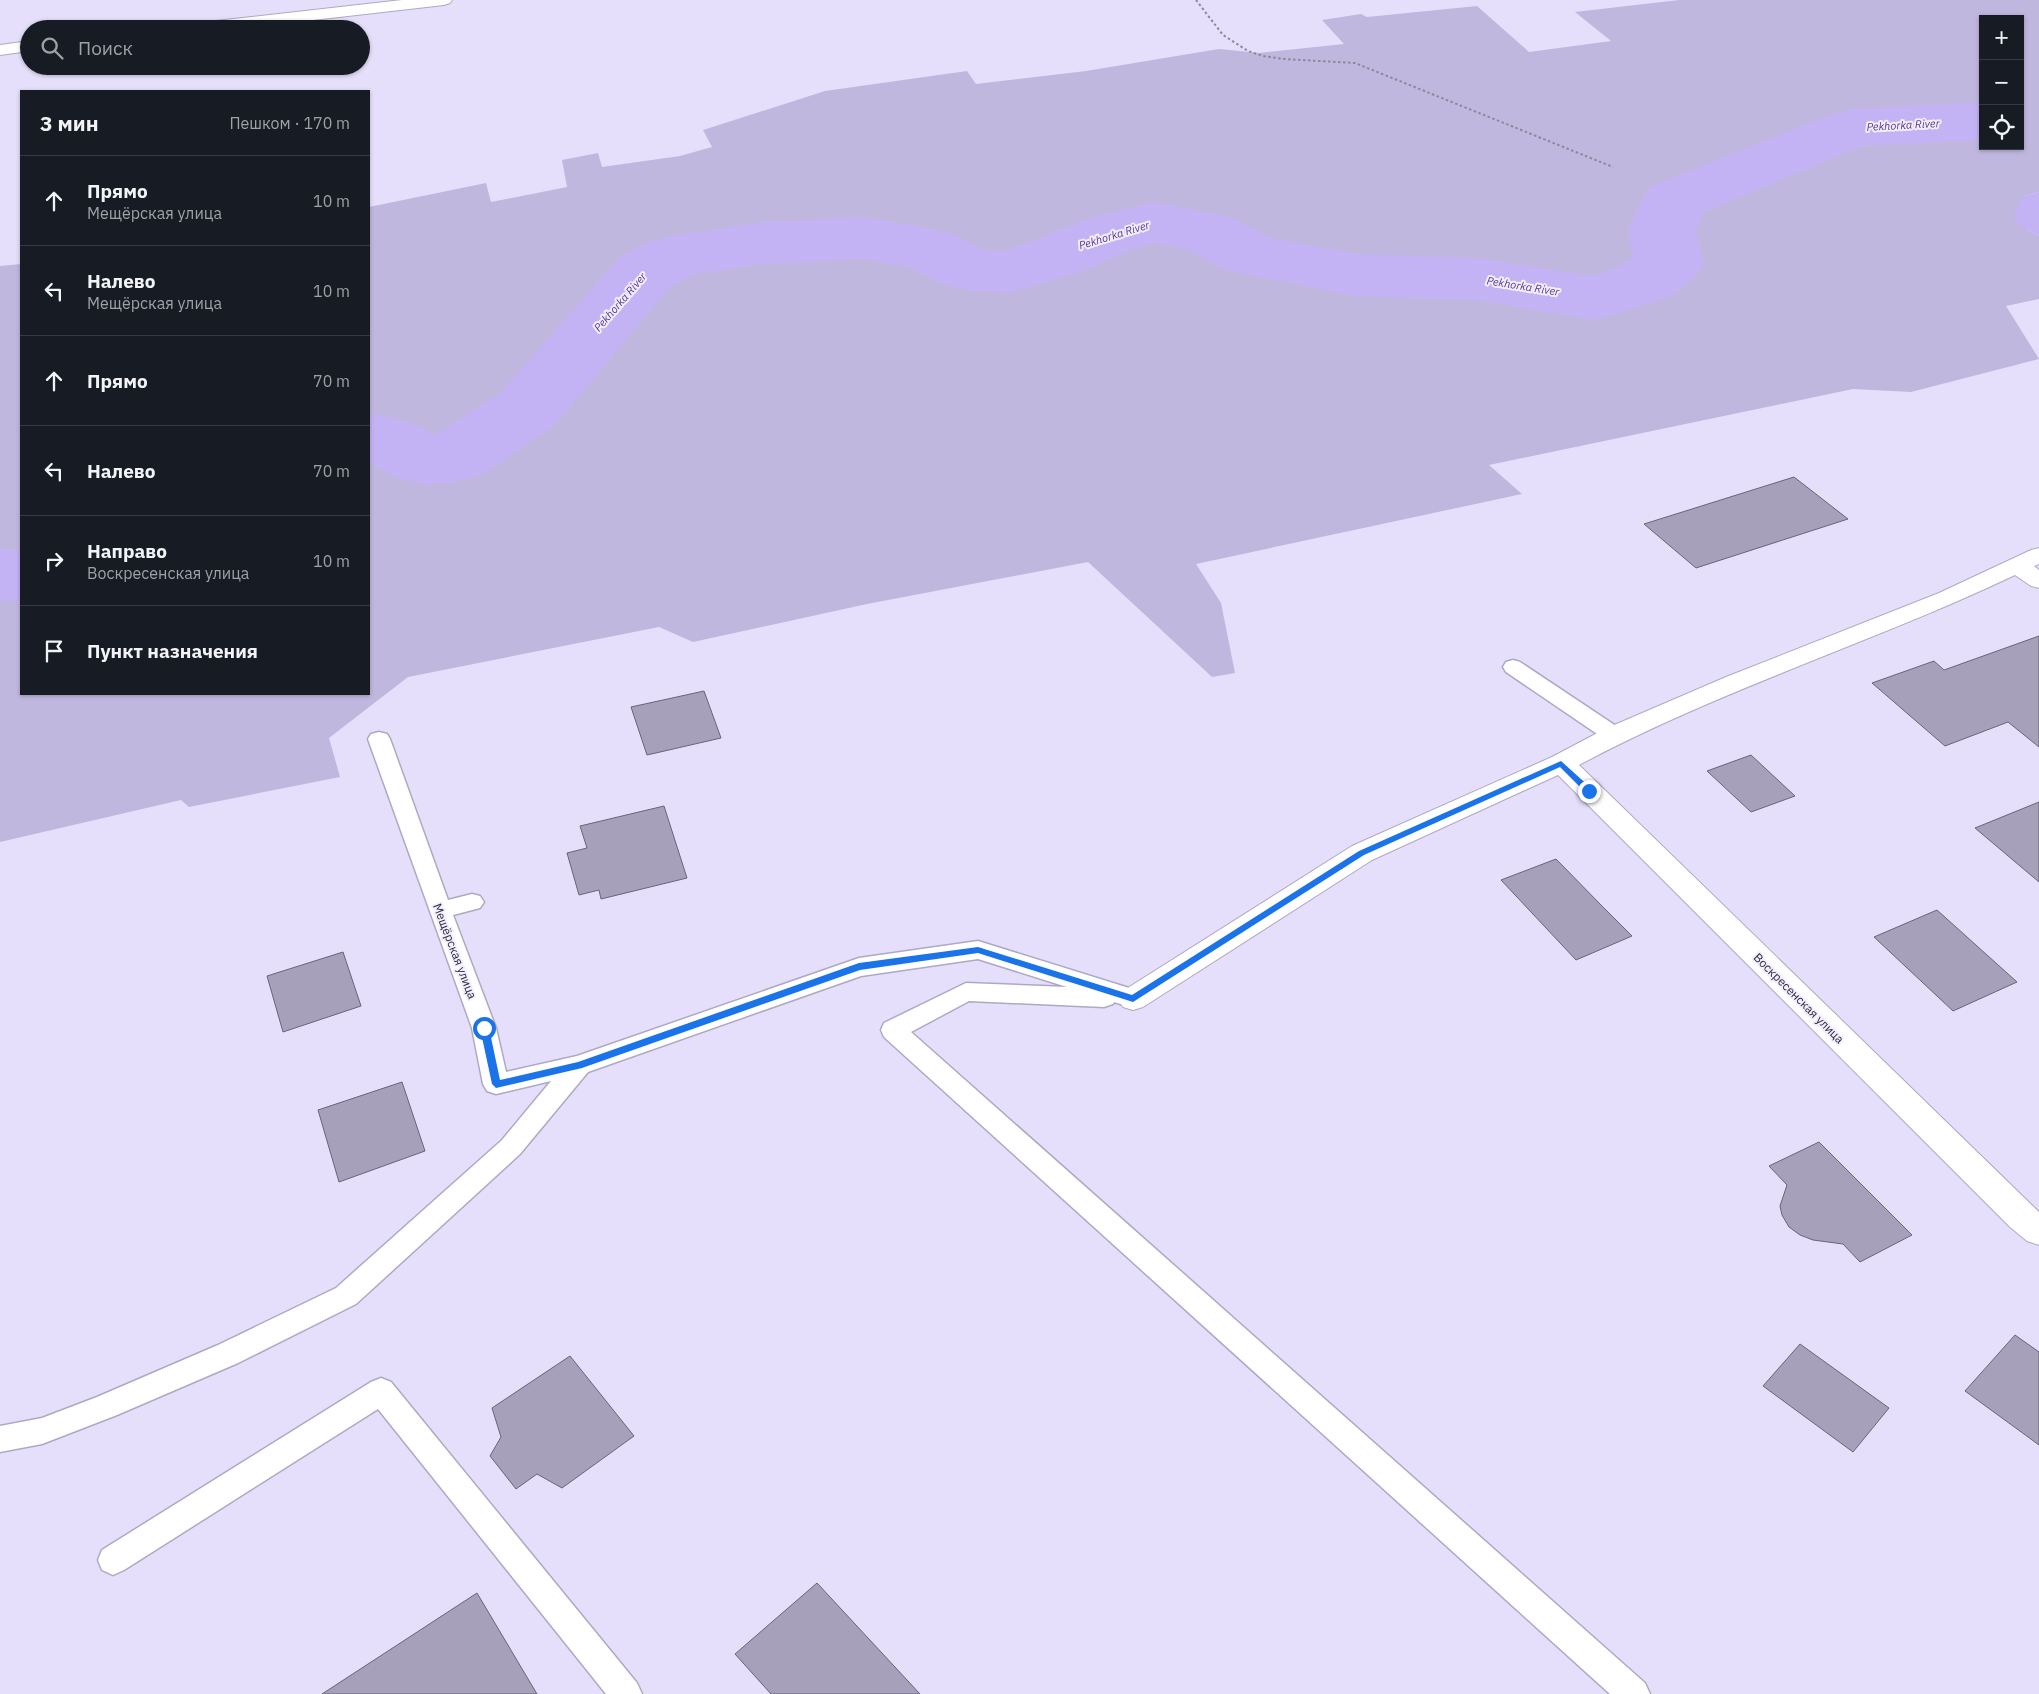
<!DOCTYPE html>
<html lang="ru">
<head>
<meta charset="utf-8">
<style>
  body { margin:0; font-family:"IBM Plex Sans",sans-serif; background:#20242c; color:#f1f3f6 }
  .controls { position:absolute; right:15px; top:15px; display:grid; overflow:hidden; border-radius:0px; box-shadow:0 1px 4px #0004 }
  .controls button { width:45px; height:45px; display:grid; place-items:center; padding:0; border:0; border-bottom:1px solid #363941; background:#171b24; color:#f1f3f6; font:25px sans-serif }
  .stop { position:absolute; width:15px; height:15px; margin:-11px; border:4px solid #1a73e8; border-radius:50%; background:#fff }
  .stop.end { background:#1a73e8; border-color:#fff; box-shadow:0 1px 5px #0008 }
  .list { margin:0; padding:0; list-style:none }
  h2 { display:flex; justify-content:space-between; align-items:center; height:65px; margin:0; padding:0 20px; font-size:21px }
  h2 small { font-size:16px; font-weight:400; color:#9ea1a6 }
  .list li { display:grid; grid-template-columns:32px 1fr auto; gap:15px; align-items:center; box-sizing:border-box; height:90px; padding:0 20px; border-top:1px solid #363941 }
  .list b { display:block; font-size:19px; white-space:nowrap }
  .list p { margin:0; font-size:16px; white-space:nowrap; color:#9ea1a6 }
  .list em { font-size:16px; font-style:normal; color:#9ea1a6 }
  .icon { flex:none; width:28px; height:28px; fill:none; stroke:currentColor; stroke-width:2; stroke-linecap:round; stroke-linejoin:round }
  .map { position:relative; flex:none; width:2039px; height:1694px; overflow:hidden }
  .search { position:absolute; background:#171b24; box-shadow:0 1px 4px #0004; left:20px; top:20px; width:350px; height:55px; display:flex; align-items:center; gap:12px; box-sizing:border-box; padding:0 18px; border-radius:28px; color:#9ea1a6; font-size:19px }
  .panel { position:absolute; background:#171b24; box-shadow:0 1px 4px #0004; left:20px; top:90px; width:350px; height:605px; border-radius:0px }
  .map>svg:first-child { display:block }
  .green { fill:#c0b7de; fill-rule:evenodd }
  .water { fill:#c3b3f4 }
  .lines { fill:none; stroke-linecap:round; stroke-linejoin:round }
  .river { fill:#c3b3f4; fill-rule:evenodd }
  .building { fill:#a6a0ba; stroke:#69637b }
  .service-casing { stroke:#aea9c3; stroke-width:3 }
  .minor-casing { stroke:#aea9c3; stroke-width:2 }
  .path { stroke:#8c889b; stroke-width:2; stroke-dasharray:2.5 2.5; stroke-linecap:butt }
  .service { fill:#fff; fill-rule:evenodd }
  .minor { fill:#fff; fill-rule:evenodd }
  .route { fill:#1a73e8 }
  .labels { text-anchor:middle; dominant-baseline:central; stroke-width:4; stroke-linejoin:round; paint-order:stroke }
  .far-water-label { font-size:11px; font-style:italic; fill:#523a86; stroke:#f2eeff }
  .street-label { font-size:12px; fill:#2d2b35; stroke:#f2eeff }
</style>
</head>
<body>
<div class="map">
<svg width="2039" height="1694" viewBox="0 0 2039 1694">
  <rect width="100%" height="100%" fill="#e5dffb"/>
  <path class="green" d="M1679,0H2039V192L2024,196L2027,230L2039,236V299L2006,306L2039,359L1911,392L1853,389L1489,465L1522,494L1196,564L1221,603L1235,673L1212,677L1088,562L867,604L693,642L659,627L408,677L329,738L340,777L189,807L181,800L0,842V266L21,264V694H369V207L486,183L491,202L567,187L562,160L598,153L602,167L680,156L712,147L703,130L825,91L967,71L976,84L1086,71L1219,49L1259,53L1344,44L1322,20L1361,14L1367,17L1477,6L1529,52L1611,41L1575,12ZM1983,19H2020V146H1983Z"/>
  <path class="water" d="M2039,192V236L2027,230L2014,220L2018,205L2024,196Z"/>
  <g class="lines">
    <g class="river">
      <path d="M1983,102V140L1862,146L1704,212L1696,232L1704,263L1694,278L1670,297L1596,320L1477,300L1356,296L1226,270L1187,249L1155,243L1131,250L1084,271L1008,293L967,290L942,284L909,267L863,259L764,264L695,274L671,286L554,425L482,475L454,482L427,485L399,478L369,463V413L410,422L436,435L500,393L621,256L652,241L677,235L764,222L863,217L928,228L953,234L982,249L1004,251L1034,241L1083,220L1153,202L1231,217L1271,238L1356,254L1477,258L1592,276L1620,267L1633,257L1628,232L1642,200L1652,186L1830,115L1852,109Z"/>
      <path d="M0,548L21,551V603L0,600Z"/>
    </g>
  </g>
  <g class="building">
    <path d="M1794,477L1848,519L1696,568L1644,524Z"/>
    <path d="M2039,636V747L2008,722L1945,746L1872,683L1934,661L1944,670Z"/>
    <path d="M704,691L721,738L647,755L631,707Z"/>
    <path d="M1751,755L1795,796L1751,812L1707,771Z"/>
    <path d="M2039,802V882L1975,828Z"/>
    <path d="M664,806L687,878L601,899L599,890L579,895L567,853L587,848L580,826Z"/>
    <path d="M1556,859L1602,906L1632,936L1576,960L1501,880Z"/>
    <path d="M1937,910L2017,982L1953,1011L1874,937Z"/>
    <path d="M343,952L361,1006L283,1032L267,976Z"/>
    <path d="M402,1082L425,1151L339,1182L318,1110Z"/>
    <path d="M1819,1142L1912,1235L1860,1262L1843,1244L1813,1240L1800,1235L1789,1227L1782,1215L1780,1206L1787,1185L1769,1166Z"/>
    <path d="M2015,1335L2039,1352V1445L1965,1391Z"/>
    <path d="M1800,1344L1889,1408L1853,1452L1763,1386Z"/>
    <path d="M570,1356L634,1436L562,1488L537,1474L516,1489L490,1456L501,1437L492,1408Z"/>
    <path d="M817,1583L920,1694H771L735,1654Z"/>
    <path d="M477,1593L537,1694H322Z"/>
  </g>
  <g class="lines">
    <g class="service-casing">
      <g id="service">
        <path d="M1513,660L1520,662L1622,730L1625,735L1622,740L1614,742L1606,740L1506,672L1503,667L1506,662Z"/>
        <path d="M379,732L387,734L390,739L448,900L472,894L480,896L484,902L480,908L453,915L496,1028L506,1072L577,1056L859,958L978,941L1142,992L1145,999L1142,1006L1133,1008L1114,1002L1113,1004L1104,1007L969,1001L911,1032L1645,1683L1650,1694H1610L884,1037L881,1030L884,1023L966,983L1067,987L978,959L861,976L588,1072L520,1154L356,1304L238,1363L117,1415L42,1444L0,1452V1426L42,1418L97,1397L218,1345L336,1288L502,1140L551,1081L496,1094L487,1091L483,1084L472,1028L368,739L371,734Z"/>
        <path d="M381,1378L391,1382L637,1683L642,1694H606L378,1409L124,1570L113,1575L102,1570L98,1560L102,1550L371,1382Z"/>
      </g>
    </g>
    <g class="minor-casing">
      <g id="minor">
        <path d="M402,0H452L450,3L444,5L234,29H181L183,26L189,24Z"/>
        <path d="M29,41V51L0,55V45Z"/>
        <path d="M2039,548V564L2034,566L2039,570V588L2031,586L2015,575C1872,643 1719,690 1579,765L2039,1212V1245L2027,1241L2010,1227L1558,775L1372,860L1143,1007L1133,1010L1123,1007L1118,999L1123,991L1352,846L1552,757L1605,729L1726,677L1939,593L2031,550Z"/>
      </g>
    </g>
    <path class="path" d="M1196,0L1223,35L1248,51L1263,56L1284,59L1355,63L1613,167"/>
    <use href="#service" class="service"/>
    <use href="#minor" class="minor"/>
  </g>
  <path class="route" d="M1561,761L1592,789V793H1586L1560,767L1364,855L1133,1002L978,953L860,970L582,1068L496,1088L492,1084L480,1028L484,1025L489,1028L500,1080L578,1062L859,963L978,947L1132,995L1359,851Z"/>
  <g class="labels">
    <g class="far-water-label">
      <text transform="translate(1903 125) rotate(-3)">Pekhorka River</text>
      <text transform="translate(1114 235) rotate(-17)">Pekhorka River</text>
      <text transform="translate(1523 286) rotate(9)">Pekhorka River</text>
      <text transform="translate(620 302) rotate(-49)">Pekhorka River</text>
    </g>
    <g class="street-label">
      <text transform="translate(455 951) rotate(69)">Мещёрская улица</text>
      <text transform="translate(1799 998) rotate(45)">Воскресенская улица</text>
    </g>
  </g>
</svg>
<div class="controls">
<button>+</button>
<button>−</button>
<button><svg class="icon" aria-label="locate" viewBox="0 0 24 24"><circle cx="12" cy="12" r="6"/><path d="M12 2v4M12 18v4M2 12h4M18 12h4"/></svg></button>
</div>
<div class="stop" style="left:484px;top:1028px"></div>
<div class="stop end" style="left:1589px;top:791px"></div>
<div class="search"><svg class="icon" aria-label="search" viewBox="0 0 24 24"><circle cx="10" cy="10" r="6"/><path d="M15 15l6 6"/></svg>Поиск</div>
<section class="panel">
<h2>3 мин<small>Пешком · 170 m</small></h2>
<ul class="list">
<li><svg class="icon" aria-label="ahead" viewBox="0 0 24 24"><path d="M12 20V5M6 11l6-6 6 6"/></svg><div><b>Прямо</b><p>Мещёрская улица</p></div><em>10 m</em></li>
<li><svg class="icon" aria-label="left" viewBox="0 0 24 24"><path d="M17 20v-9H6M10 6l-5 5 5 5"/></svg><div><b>Налево</b><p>Мещёрская улица</p></div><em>10 m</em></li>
<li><svg class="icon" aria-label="ahead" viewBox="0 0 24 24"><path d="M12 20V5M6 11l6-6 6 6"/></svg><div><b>Прямо</b></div><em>70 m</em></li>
<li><svg class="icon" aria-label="left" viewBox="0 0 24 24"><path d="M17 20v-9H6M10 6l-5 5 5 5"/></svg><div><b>Налево</b></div><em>70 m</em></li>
<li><svg class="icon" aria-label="right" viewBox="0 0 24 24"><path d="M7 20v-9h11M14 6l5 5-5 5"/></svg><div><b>Направо</b><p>Воскресенская улица</p></div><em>10 m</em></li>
<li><svg class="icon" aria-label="arrive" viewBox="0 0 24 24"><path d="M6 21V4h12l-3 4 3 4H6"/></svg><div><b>Пункт назначения</b></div></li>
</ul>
</section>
</div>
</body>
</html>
